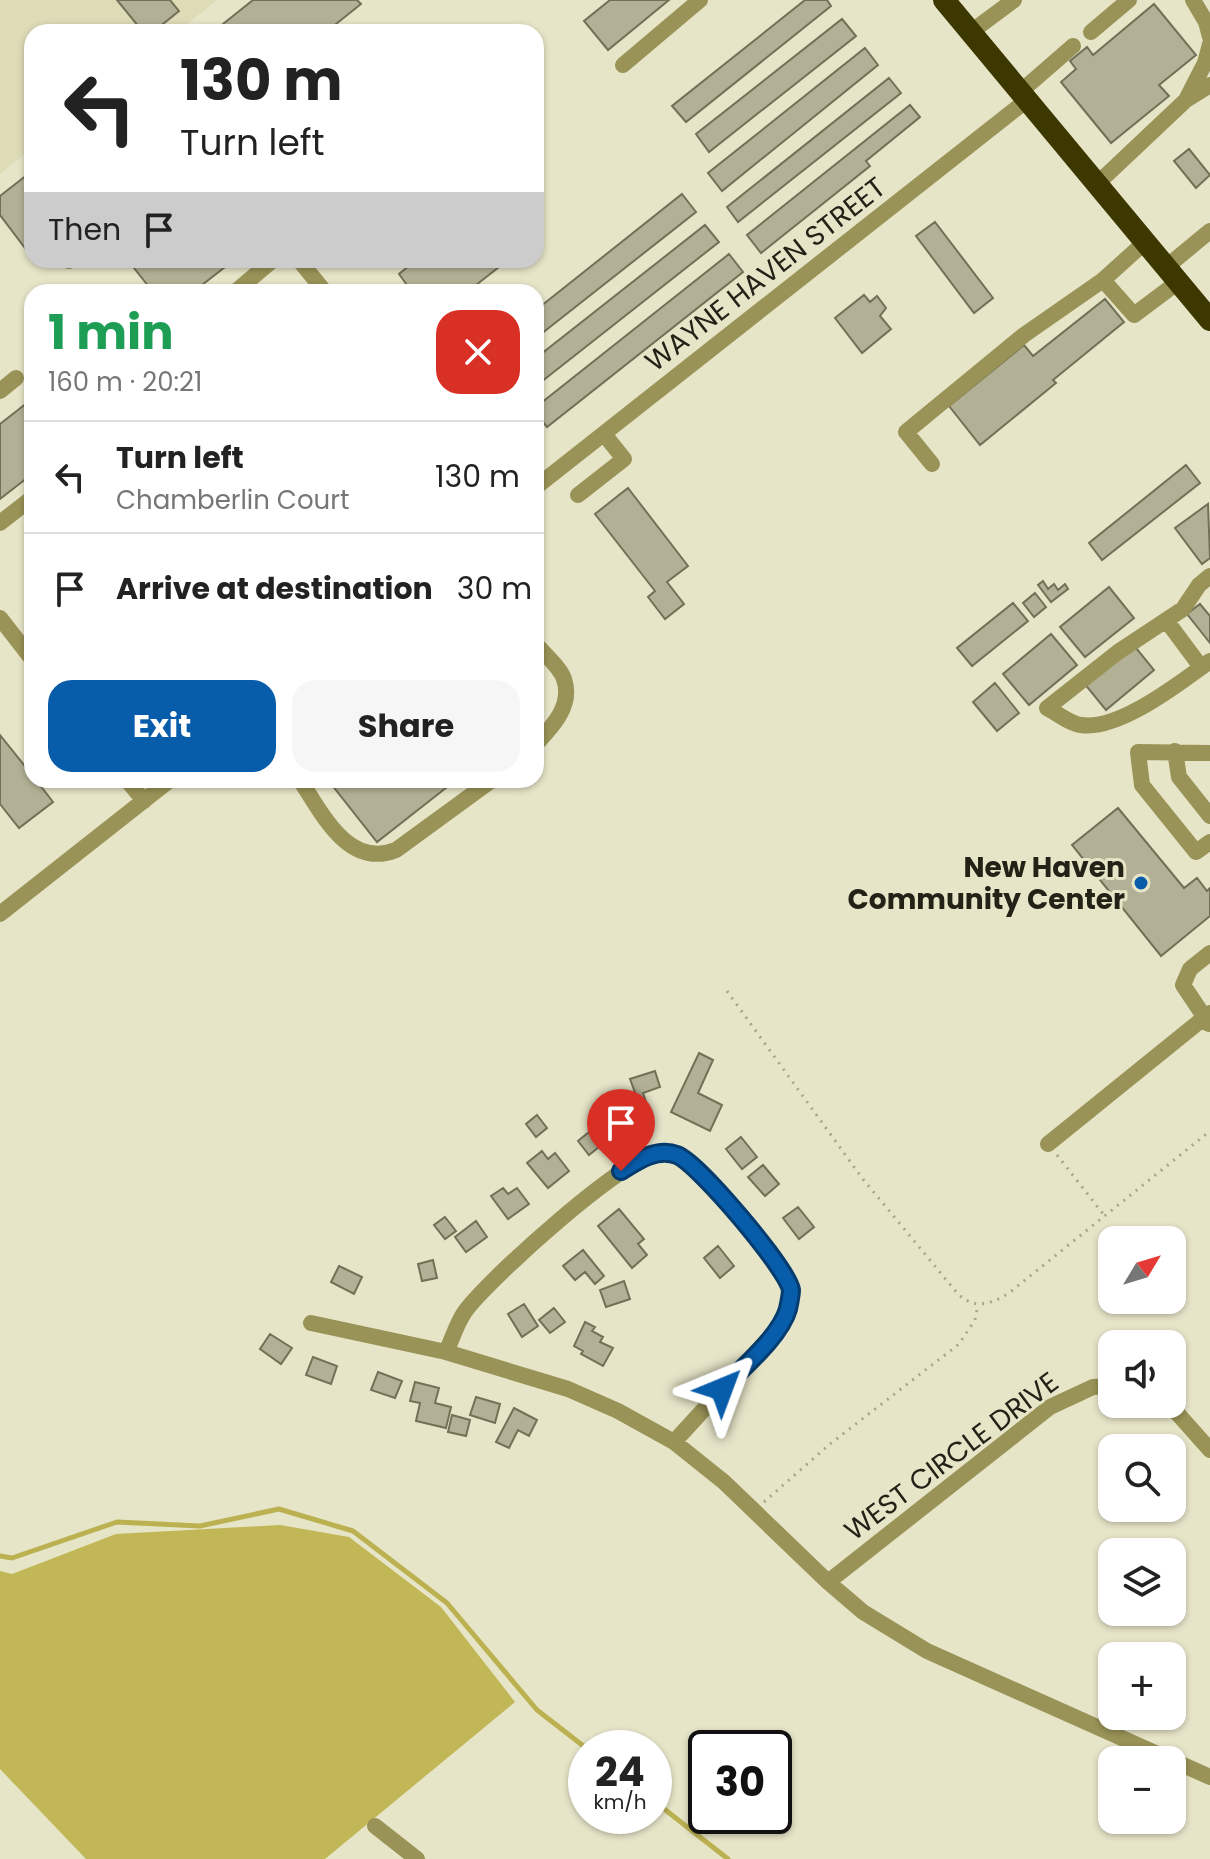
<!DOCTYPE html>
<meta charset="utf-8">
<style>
:root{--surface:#fff;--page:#f6f6f6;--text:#222;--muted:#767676;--line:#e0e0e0;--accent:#085dab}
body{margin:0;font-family:Poppins,sans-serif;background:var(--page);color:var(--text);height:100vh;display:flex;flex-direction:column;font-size:30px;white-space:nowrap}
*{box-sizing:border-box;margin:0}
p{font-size:26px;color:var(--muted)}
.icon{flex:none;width:44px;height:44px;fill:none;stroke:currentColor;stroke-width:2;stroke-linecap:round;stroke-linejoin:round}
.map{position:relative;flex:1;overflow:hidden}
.sheet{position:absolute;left:24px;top:284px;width:520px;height:504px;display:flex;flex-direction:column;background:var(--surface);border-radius:24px;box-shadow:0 2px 6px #0004}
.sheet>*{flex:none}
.hud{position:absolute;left:24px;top:24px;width:520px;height:244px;border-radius:24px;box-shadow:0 2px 6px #0004;background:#fff;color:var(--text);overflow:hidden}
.needle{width:52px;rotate:52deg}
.tools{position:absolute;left:1098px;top:1226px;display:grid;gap:16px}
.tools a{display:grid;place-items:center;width:88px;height:88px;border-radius:16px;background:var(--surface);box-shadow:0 2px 6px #0004;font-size:40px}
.speed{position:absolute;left:568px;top:1730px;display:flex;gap:16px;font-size:40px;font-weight:700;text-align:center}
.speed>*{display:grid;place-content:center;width:104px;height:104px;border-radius:50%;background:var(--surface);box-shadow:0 2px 6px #0004;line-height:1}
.speed small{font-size:20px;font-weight:400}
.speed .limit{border:4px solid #111;border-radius:12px;background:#fff;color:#111}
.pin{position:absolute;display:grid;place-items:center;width:68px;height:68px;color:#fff;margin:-82px -34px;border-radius:50% 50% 50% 0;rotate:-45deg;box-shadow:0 0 8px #0007}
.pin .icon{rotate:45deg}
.me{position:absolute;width:88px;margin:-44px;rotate:44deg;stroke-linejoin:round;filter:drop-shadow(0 0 6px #0008)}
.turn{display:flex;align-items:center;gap:28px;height:168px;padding:0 24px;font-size:36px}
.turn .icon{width:104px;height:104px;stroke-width:2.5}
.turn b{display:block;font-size:56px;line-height:68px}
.then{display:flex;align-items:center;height:76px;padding:0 24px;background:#0003;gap:16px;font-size:30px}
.round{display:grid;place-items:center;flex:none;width:84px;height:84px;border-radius:24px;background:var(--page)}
.head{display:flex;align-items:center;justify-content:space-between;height:136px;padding:0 24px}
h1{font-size:48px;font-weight:700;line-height:60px;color:#1e9e55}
.cta{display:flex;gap:16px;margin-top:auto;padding:16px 24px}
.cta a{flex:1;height:92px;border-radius:24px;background:var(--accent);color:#fff;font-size:32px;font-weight:700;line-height:92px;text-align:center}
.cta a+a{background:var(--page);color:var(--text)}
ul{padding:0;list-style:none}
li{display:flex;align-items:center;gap:24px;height:112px;padding:0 24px;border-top:2px solid var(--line)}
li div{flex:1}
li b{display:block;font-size:30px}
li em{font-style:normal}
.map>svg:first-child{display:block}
</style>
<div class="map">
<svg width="1210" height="1859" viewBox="0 0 1210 1859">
<rect width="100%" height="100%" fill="#e7e5c8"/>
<path fill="#dedbb7" d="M0,0H217L177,32H32V148L0,174Z"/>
<path fill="#c1b757" d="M280,1525L349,1537L441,1607L515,1702L325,1859H86L0,1769V1571L12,1574L116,1534Z"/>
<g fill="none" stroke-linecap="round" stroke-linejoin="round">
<path stroke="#bbb151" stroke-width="5" d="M0,1556L12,1558L117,1522L200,1526L279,1509L353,1531L447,1603L537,1710L586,1748
M654,1801L728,1859"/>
</g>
<path fill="#b3b195" stroke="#727056" stroke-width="2" d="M117,0H170L179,11L153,32H143Z
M253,0H357L361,4L326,32H213Z
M610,0H669L608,50L584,21Z
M805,0H827L831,6L686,122L672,106Z
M1154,4L1196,55L1159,85L1169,96L1111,143L1061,82L1076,69L1070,61L1087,47L1093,55Z
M842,19L856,36L709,152L696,134Z
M865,48L878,65L722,191L708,173Z
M889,78L901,93L738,222L727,207Z
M910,105L920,117L866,161L870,166L761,253L747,235Z
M1189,149L1210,175L1196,188L1174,161Z
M32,171V242L25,248L0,215V196Z
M682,194L696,212L536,338V310Z
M935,222L993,298L974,313L916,236Z
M705,225L719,242L536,386V358Z
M729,254L743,272L547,427L536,413V407Z
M144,260H234L193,292H153L134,268Z
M416,260H508L467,292H412L399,274Z
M864,295L870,302L877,296L886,308L880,316L891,329L862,353L835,318Z
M1105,299L1124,322L1053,380L1056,383L980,445L949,406L1024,345L1033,356Z
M32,399V474L0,499V424Z
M1186,465L1200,483L1102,560L1089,543Z
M628,488L688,566L667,582L684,604L665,619L648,597L655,591L595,514Z
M1208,504L1210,558L1202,564L1175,528Z
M1043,581L1048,589L1054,584L1058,590L1065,584L1068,589L1051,602L1038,585Z
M1109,587L1134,618L1085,657L1060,627Z
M1035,593L1046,607L1034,617L1023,603Z
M1013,603L1028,621L972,666L957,648Z
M1200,604L1210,616V643L1187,614Z
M1051,634L1077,665L1029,705L1003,674Z
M1132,643L1154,670L1106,710L1083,682Z
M995,683L1019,713L997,731L973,702Z
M0,735L32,775V780H36L53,802L19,828L0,804Z
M328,780H456L377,842Z
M1118,808L1184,888L1197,878L1207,891L1210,888V916L1161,956L1072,845Z
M699,1053L713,1060L698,1093L722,1105L710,1131L671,1112Z
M655,1071L660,1087L643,1093L651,1116L626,1125L620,1107L638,1101L630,1079Z
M537,1115L547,1128L536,1137L526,1124Z
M599,1124L610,1138L589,1155L578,1141Z
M741,1137L757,1157L742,1169L726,1149Z
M542,1151L548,1159L555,1153L569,1171L548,1188L527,1163Z
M763,1165L779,1184L765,1196L748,1177Z
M503,1188L508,1194L517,1188L529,1204L508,1219L491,1196Z
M798,1207L814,1227L799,1239L783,1218Z
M619,1209L644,1239L638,1244L647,1255L632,1268L598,1226Z
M445,1217L456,1231L445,1239L434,1225Z
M476,1221L487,1237L466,1252L455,1237Z
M718,1246L734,1266L720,1278L704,1258Z
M583,1250L604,1276L595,1284L585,1272L575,1280L563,1266Z
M433,1260L437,1278L422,1281L418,1264Z
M339,1266L362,1277L354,1294L331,1282Z
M624,1281L630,1299L606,1307L600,1290Z
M524,1304L538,1326L522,1337L508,1314Z
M554,1308L565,1322L550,1333L539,1320Z
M585,1322L595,1327L592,1331L603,1337L600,1342L613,1348L603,1366L581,1354L583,1351L574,1346Z
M270,1334L292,1348L281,1364L260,1349Z
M313,1357L337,1366L331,1384L306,1375Z
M378,1372L402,1381L395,1398L371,1390Z
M415,1382L439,1388L435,1403L451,1407L446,1428L416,1421L420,1403L410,1401Z
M476,1397L500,1404L495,1423L470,1415Z
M514,1408L537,1420L529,1436L518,1430L509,1448L496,1442Z
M452,1415L470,1420L466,1436L448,1432Z"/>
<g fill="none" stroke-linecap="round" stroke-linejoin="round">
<path stroke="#a7a58e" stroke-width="3" stroke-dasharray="2 6" stroke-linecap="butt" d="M727,991L862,1178L958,1294C975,1310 991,1304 1009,1293L1210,1131
M1057,1155L1104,1215
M764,1502L830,1444L959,1344L975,1320L978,1305"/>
<path stroke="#999357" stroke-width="16" d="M1193,0L1206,22L1210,37
M971,32L1014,0
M1091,32L1129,0
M623,65L700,0
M1020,92L1073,46
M1186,100L1205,63L1210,44
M1097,184L1186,100L1210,85
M1144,243L1103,280L1134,315L1178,282
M299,260L325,292
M69,261L70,260
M1165,268L1210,231
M235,292L273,260
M0,391L16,378
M932,464L906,432L1024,335L1103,280
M536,487L1027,100
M578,495L624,459L604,434
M0,523L32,498
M1210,576L1199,585L1183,609L1118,652L1047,708C1057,713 1070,724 1081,725C1119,731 1181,682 1210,661
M0,618L32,659
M1166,620L1201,667
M536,644C544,654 560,667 564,679C573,705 553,726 536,744
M1175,751L1179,777L1210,816
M1210,753L1138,752L1142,785L1196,852L1210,842
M127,780L144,801
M300,780C322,813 348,869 396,850L492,780
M0,914L170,780
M1209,1024L1183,985L1190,969L1210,953
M1048,1144L1210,1013
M311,1323L446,1352L568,1389L618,1411L674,1442L724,1482L828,1582L863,1612L927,1651L1171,1760
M446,1352C452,1340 456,1325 464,1313C484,1283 628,1153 660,1153C673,1152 683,1157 693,1165C712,1181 785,1268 790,1289C793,1301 786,1314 782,1324L674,1442
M1169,1404L1210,1450
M828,1582L1050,1407L1093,1387L1112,1386
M1172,1760L1210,1777
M375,1826L417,1859"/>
<path stroke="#3d3700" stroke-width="22" d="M944,0L1210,320"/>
</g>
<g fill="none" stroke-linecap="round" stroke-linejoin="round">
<g stroke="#053c6f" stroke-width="20">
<path id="route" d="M621,1171C637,1161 657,1147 677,1155C698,1163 787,1268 791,1290C791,1295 789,1304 788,1309C780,1337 742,1368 722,1389"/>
</g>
<use href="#route" stroke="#085dab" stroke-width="14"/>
</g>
<circle fill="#085dab" stroke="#e7e5c8" stroke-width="3" cx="1141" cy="883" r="8"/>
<g text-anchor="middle" stroke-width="6" stroke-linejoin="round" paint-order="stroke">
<g font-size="28" fill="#232217" stroke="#e7e5c8">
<text transform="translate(765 274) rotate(-38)" y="10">WAYNE HAVEN STREET</text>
<text transform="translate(951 1456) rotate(-37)" y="10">WEST CIRCLE DRIVE</text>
</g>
<g font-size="28" font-weight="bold" fill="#232217" stroke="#e7e5c8" text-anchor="end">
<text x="1125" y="877">New Haven<tspan x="1125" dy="32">Community Center</tspan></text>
</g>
</g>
</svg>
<div class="tools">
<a><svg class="needle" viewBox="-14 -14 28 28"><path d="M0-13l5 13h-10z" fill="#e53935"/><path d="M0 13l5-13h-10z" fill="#767676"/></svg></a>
<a><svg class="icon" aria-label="sound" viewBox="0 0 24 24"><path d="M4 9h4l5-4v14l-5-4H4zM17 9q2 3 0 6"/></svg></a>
<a><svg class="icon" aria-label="search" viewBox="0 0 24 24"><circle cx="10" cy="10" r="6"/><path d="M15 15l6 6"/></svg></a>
<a><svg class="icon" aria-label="layers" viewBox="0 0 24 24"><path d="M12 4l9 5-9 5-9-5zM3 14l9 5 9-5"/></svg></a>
<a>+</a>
<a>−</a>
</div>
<div class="speed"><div>24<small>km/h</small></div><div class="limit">30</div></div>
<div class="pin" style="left:621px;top:1171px;background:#d93025"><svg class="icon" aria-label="arrive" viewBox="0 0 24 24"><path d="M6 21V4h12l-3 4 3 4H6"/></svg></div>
<svg class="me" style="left:722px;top:1389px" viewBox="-20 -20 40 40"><path d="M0-17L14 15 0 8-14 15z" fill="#085dab" stroke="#fff" stroke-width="4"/></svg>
<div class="hud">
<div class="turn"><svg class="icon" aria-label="left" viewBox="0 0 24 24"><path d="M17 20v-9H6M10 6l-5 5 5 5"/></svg><div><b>130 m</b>Turn left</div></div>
<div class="then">Then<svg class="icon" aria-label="arrive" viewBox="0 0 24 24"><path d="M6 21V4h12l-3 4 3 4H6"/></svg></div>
</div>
<section class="sheet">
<div class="head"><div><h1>1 min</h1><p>160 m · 20:21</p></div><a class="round" style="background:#d93025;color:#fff"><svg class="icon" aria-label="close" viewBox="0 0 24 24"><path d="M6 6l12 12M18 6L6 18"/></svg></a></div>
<ul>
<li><svg class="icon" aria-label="left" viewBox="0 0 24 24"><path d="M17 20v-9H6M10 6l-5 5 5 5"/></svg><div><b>Turn left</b><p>Chamberlin Court</p></div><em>130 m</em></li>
<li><svg class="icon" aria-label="arrive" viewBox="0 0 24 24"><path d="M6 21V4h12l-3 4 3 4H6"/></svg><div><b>Arrive at destination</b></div><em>30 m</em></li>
</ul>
<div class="cta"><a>Exit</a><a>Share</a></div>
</section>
</div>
